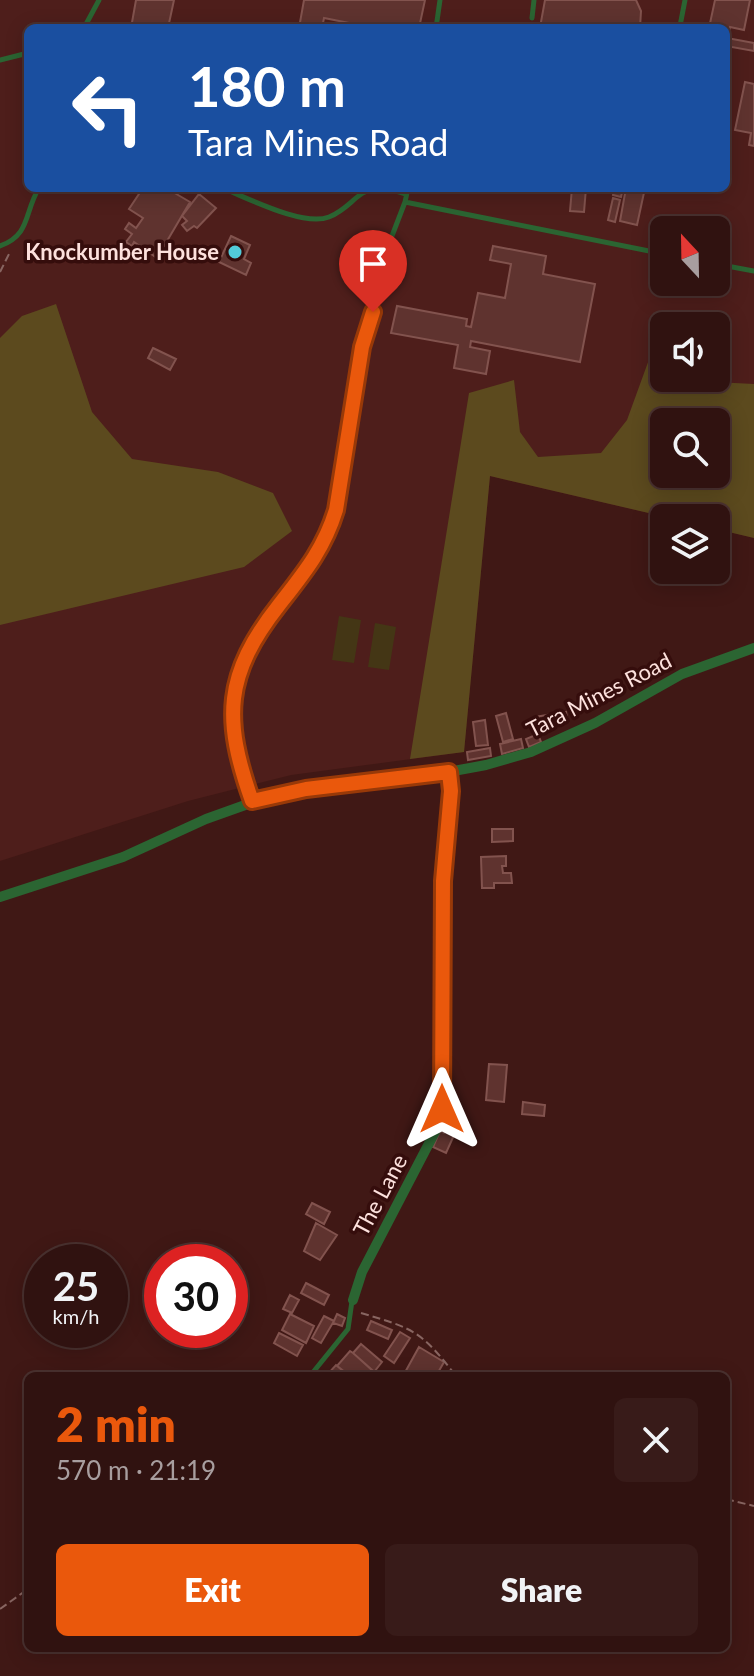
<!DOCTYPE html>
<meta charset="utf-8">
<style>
:root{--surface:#301210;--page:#381b19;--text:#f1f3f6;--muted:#a89e9f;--line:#4b3230;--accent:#ea580c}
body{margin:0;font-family:Lato,sans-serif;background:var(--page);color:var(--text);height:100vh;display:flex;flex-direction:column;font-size:30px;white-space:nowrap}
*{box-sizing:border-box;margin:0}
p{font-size:26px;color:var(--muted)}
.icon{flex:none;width:44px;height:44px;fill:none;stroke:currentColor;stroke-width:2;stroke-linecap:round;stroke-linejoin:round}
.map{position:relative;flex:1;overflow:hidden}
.side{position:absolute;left:24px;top:1372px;width:706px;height:280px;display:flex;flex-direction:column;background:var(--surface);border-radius:12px;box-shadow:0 4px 20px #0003,0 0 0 2px var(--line)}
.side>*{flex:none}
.hud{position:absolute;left:24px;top:24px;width:706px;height:168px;border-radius:12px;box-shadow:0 4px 20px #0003,0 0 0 2px var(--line);background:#1a4fa0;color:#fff;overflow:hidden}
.needle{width:52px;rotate:338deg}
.tools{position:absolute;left:650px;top:216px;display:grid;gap:16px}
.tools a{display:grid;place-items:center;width:80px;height:80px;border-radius:12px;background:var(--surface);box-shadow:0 4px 20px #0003,0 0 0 2px var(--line);font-size:40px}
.speed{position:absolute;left:24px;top:1244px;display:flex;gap:16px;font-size:40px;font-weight:700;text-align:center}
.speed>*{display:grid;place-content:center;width:104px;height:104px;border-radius:50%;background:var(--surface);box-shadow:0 4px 20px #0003,0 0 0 2px var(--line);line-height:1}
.speed small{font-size:20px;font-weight:400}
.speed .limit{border:12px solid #d22;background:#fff;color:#111}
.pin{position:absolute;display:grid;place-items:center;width:68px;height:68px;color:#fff;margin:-82px -34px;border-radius:50% 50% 50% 0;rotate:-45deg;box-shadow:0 0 8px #0007}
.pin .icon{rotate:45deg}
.me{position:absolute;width:88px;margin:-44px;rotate:0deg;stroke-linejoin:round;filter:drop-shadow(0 0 6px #0008)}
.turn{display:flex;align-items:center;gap:28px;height:168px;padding:0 32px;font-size:36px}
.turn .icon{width:104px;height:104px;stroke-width:2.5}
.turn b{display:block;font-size:56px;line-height:68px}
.round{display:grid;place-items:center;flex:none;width:84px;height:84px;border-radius:12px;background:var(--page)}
.summary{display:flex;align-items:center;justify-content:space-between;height:136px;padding:0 32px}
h1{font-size:48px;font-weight:800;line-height:60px;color:var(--accent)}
.cta{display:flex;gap:16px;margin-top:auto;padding:16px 32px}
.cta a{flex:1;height:92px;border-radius:12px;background:var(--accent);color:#fff;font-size:32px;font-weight:800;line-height:92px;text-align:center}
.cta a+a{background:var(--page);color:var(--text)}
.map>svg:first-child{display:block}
</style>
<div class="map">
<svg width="754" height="1676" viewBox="0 0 754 1676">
<rect width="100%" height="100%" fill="#401815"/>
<path fill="#4e1e1b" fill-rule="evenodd" d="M0,0H754V538L716,529V518H670L490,476L464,752L291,775L188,801L0,861ZM28,28H726V188H28ZM664,230H716V282H664ZM664,326H716V378H664ZM664,422H716V474H664Z"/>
<path fill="#443615" d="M339,616L361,620L354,663L332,660Z
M375,623L396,627L389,670L368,667Z"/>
<path fill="#5c4a1e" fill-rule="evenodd" d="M56,304L92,412L132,459L218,472L273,493L292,531L244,567L0,625V338L22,316Z
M663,321L705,324V326H664V378H714L715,382L754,384V538L716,529V518H670L490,476L464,752L410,759L469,393L514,380L520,432L538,457L601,453L627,420ZM664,422H716V474H664Z"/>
<path fill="#5f332f" stroke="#82534e" stroke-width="2" d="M136,0H174L168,28H131Z
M304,0H425L419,28H374L324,18L322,28H299Z
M545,0H636L641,11L640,28H543L541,22Z
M715,0H750L744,30L730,27L726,46V28H709Z
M727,38L754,43V51L726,46Z
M745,82L754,84V146L749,145L751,133L735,130Z
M143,188H166L190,202L157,258L134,242L132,246L126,242L132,234L125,229L129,223L136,228L143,218L129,209Z
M572,188H586L584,212L570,211Z
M614,188H623L621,197L613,195Z
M626,188H645L637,225L620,221Z
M199,194L216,208L197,228L194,226L187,231L182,225L187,221L182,216Z
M613,198L620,200L615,222L608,220Z
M231,236L250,245L244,259L251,263L246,275L219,262Z
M493,246L546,256L543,274L595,284L580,362L471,341L470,347L490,351L486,374L454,368L458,345L391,333L397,306L467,319L466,326L471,327L478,293L505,298L511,264L490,260Z
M153,348L176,359L170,370L148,358Z
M566,712L568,722L535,728L534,717Z
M506,713L513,739L503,742L496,716Z
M485,720L488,745L476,746L473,722Z
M538,734L541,742L529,747L526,739Z
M521,739L523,748L502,754L500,744Z
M490,748L491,756L468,760L467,752Z
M492,829H513V841L492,842Z
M506,856V866H502L503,873H511L512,883H494V888H482L481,857Z
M489,1064L507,1065L504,1102L486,1100Z
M523,1102L545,1105L544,1116L522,1114Z
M446,1129L455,1133L446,1153L433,1147L440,1131L444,1133Z
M312,1203L330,1212L324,1224L306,1214Z
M316,1223L337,1235L320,1260L304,1251Z
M306,1283L329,1295L324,1305L301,1293Z
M290,1295L299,1300L292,1313L283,1309Z
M290,1314L314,1326L306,1343L282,1330Z
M337,1314L345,1318L342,1326L333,1323Z
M324,1316L334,1321L321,1343L312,1338Z
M371,1321L392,1330L388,1339L367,1330Z
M400,1332L410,1338L394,1363L384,1356Z
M279,1333L303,1345L297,1356L274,1343Z
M361,1344L382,1362L374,1372L353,1353Z
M419,1347L444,1362L436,1376H403Z
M350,1351L353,1353L379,1376H349L337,1366Z
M336,1365L346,1373L344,1376H326Z"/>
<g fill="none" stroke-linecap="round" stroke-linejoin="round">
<path stroke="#886561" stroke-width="2" stroke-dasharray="8 4" stroke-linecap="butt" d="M0,272L10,252
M361,1313C415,1329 421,1331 456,1376
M726,1499L754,1506
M0,1609L28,1589"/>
<path stroke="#2b6532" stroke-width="5" d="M532,18L534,0
M680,26L685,0
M84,28L99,0
M436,28L440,0
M0,60L28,53
M222,188C248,198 303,227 329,217C351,208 355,192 376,188
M386,188L406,194
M405,202L664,254
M0,246C31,235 24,212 39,188
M716,264L754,271
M252,801C223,719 224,675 279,605C304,573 324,549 336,510L362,347L373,312L382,262L405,202L408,188
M310,1376L348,1329L352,1301"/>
<path stroke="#2b6532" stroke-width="10" d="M0,897L123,857L206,819L276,794L437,774L486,765L531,752L595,723L682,674L754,648
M353,1300L362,1272L438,1126L442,1109L443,881L450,808L449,772"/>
</g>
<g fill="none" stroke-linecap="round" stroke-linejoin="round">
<g stroke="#983908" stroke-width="20">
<path id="route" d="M373,312L362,347L336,510C324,549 304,573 279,605C224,675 223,719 252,801L306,789L449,772L451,791L443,881L442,1109"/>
</g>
<use href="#route" stroke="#ea580c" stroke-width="14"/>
</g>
<circle fill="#52cbd9" stroke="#350d0c" stroke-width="3" cx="235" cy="252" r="8"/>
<g text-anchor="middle" stroke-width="7" stroke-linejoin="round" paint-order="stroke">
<g font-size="22" font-weight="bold" fill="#fde1dd" stroke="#350d0c" text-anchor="end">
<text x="219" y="260">Knockumber House</text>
</g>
<g font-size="22" fill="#fde1dd" stroke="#350d0c">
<text transform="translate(599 695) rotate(-27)" y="8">Tara Mines Road</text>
<text transform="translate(380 1195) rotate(-62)" y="8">The Lane</text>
</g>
</g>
</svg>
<div class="tools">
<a><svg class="needle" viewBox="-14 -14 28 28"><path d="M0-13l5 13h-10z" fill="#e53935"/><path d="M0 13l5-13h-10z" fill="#a89e9f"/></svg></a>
<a><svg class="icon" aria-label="sound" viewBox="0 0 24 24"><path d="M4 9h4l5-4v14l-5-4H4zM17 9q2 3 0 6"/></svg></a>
<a><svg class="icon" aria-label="search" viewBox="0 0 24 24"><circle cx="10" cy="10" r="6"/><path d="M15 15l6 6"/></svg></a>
<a><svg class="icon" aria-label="layers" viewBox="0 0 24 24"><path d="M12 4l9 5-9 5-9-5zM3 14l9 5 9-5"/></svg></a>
</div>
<div class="speed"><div>25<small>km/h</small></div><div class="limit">30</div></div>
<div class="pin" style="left:373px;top:312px;background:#d93025"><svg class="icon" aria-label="arrive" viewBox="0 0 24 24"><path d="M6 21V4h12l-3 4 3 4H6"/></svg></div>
<svg class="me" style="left:442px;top:1109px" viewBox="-20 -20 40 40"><path d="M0-17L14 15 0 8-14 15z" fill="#ea580c" stroke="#fff" stroke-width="4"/></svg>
<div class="hud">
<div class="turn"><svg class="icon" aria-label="left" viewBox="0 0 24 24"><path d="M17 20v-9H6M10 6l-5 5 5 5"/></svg><div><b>180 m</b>Tara Mines Road</div></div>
</div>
<section class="side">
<div class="summary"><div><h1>2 min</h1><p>570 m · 21:19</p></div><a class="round"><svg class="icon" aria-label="close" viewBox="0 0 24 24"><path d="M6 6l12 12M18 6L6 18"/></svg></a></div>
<div class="cta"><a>Exit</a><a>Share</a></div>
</section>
</div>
